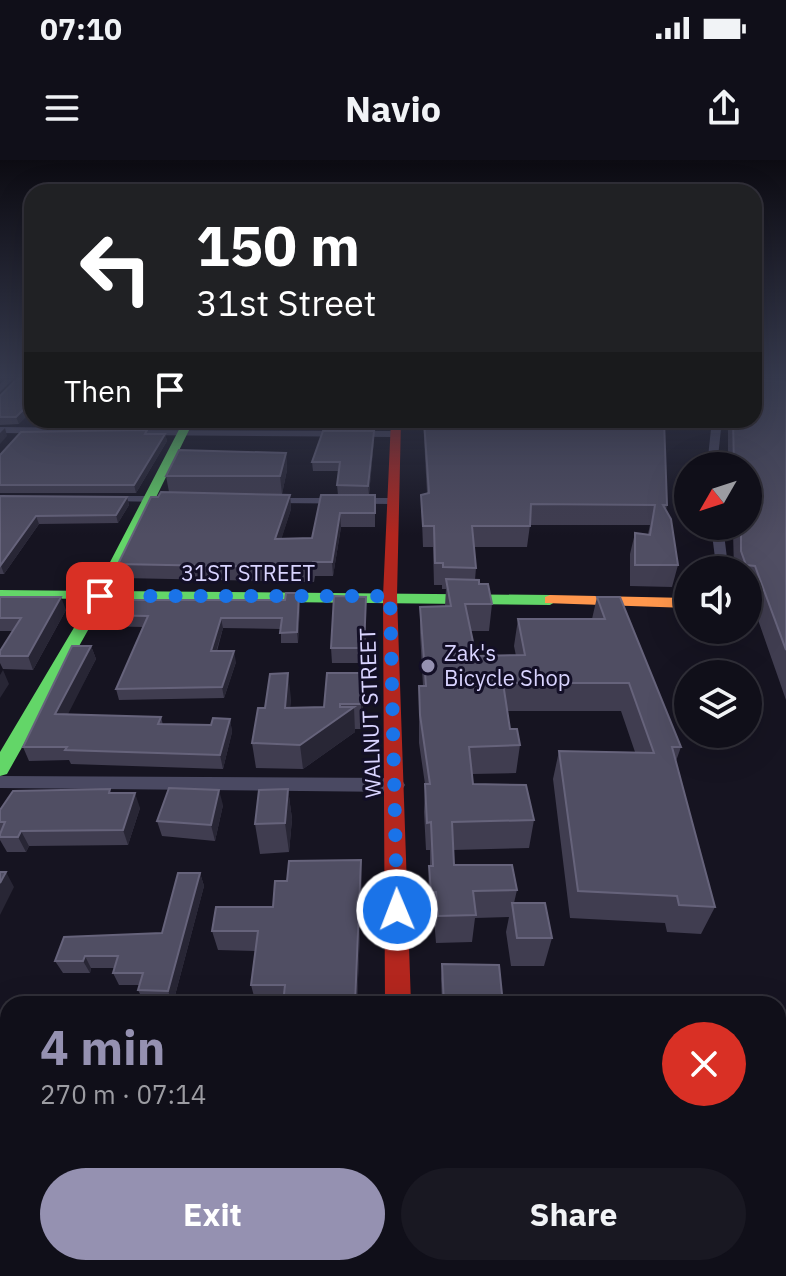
<!DOCTYPE html>
<meta charset="utf-8">
<style>
:root{--surface:#100f19;--page:#191822;--text:#f1f3f6;--muted:#9c9ca2;--line:#302f38;--accent:#9591b1}
body{margin:0;font-family:"IBM Plex Sans",sans-serif;background:var(--page);color:var(--text);height:100vh;display:flex;flex-direction:column;font-size:30px;white-space:nowrap}
*{box-sizing:border-box;margin:0}
p{font-size:26px;color:var(--muted)}
.icon{flex:none;width:44px;height:44px;fill:none;stroke:currentColor;stroke-width:2;stroke-linecap:round;stroke-linejoin:round}
.map{position:relative;flex:1;overflow:hidden}
.details{position:absolute;left:0px;top:836px;width:786px;height:280px;display:flex;flex-direction:column;background:var(--surface);border-radius:24px 24px 0 0;box-shadow:0 8px 32px #0002,0 0 0 2px var(--line)}
.details>*{flex:none}
.hud{position:absolute;left:24px;top:24px;width:738px;height:244px;border-radius:24px;box-shadow:0 8px 32px #0002,0 0 0 2px var(--line);background:#202124;color:#fff;overflow:hidden}
.needle{width:52px;rotate:231deg}
.controls{position:absolute;left:674px;top:292px;display:grid;gap:16px}
.controls a{display:grid;place-items:center;width:88px;height:88px;border-radius:50%;background:var(--surface);box-shadow:0 8px 32px #0002,0 0 0 2px var(--line);font-size:40px}
.pin{position:absolute;display:grid;place-items:center;width:68px;height:68px;color:#fff;margin:-34px;border-radius:16px;box-shadow:0 4px 12px #0006}
.me{position:absolute;width:88px;margin:-44px;rotate:359deg;stroke-linejoin:round;filter:drop-shadow(0 0 6px #0008)}
.turn{display:flex;align-items:center;gap:28px;height:168px;padding:0 40px;font-size:36px}
.turn .icon{width:104px;height:104px;stroke-width:2.5}
.turn b{display:block;font-size:56px;line-height:68px}
.then{display:flex;align-items:center;height:76px;padding:0 40px;background:#0003;gap:16px;font-size:30px}
.round{display:grid;place-items:center;flex:none;width:84px;height:84px;border-radius:42px;background:var(--page)}
.headline{display:flex;align-items:center;justify-content:space-between;height:136px;padding:0 40px}
h1{font-size:48px;font-weight:700;line-height:60px;color:var(--accent)}
.primary-button{display:flex;gap:16px;margin-top:auto;padding:16px 40px}
.primary-button a{flex:1;height:92px;border-radius:48px;background:var(--accent);color:#fff;font-size:32px;font-weight:700;line-height:92px;text-align:center}
.primary-button a+a{background:var(--page);color:var(--text)}
.status{display:flex;justify-content:space-between;align-items:center;height:56px;padding:0 40px;background:var(--surface);direction:ltr}
.status svg{height:22px;fill:currentColor}
header{display:flex;justify-content:space-between;align-items:center;height:104px;padding:0 40px;background:var(--surface);font-size:36px;font-weight:700}
.map>svg:first-child{display:block}
</style>
<div class="status"><b>07:10</b><svg viewBox="0 0 49 12"><path d="M0 12V9h3v3zM5 12V6h3v6zM10 12V3h3v9zM15 12V0h3v12zM26 1h20v11H26zM47 4h2v5h-2z"/></svg></div>
<header><svg class="icon" aria-label="menu" viewBox="0 0 24 24"><path d="M4 6h16M4 12h16M4 18h16"/></svg>Navio<svg class="icon" aria-label="share" viewBox="0 0 24 24"><path d="M12 15V3M7 8l5-5 5 5M5 13v7h14v-7"/></svg></header>
<div class="map">
<svg width="786" height="1116" viewBox="0 0 786 1116">
<rect width="100%" height="100%" fill="#161421"/>
<g fill="none" stroke-linecap="round" stroke-linejoin="round">
<path fill="#4a4962" fill-rule="evenodd" d="M5,219H13L0,232V224Z
M712,260H722L717,306H707Z
M0,267L90,268L95,271L90,274L0,273Z
M126,270L395,271L400,274L395,277L129,275L126,274Z
M103,336H163L169,339L163,342L107,341L103,340Z
M267,338H393L399,341L393,344L271,343L265,340Z
M711,366H723L727,398L725,401H717L715,398Z
M0,616L396,618L402,620L405,625L402,630L396,632L0,628Z
M0,967H8V993H0Z"/>
<path fill="#63d668" fill-rule="evenodd" d="M184,260H194L110,431L550,435L558,440L550,445L105,440L7,614L0,616V592L91,439L0,438V430L95,431Z"/>
<path fill="#ff974d" fill-rule="evenodd" d="M550,435L688,438V448L545,443V437Z
M384,1108H416V1116H384Z"/>
<path fill="#b3261e" fill-rule="evenodd" d="M391,260H401L397,436L411,844H385L383,436Z"/>
</g>
<path fill="#403d50" d="M17,219L19,264L0,265V236Z
M754,219H786V540L748,431V410H734L733,371L729,370L728,366H748V306H728V260H754Z
M58,260H160L157,266L59,265Z
M202,260H275L273,266H203Z
M325,260H374V268L325,267Z
M423,260H664L667,345L666,350L678,405L672,427L630,426V394L635,373L648,374L650,365H530L527,387H474L476,408L475,420L492,444L489,471H471L476,496H516L514,486L518,459H592L597,437L681,587L676,601L715,747L701,774L667,772L665,763L570,758L553,619L559,591L635,592L621,551H507L510,569L520,585L516,613L472,614L473,624L534,660L529,688L453,690L454,705L517,730L514,743L552,778L544,806H511L506,772L509,757L475,758L472,782L436,783L434,759H429L428,733L429,706H430V690H426L424,652L425,624L419,583V526H423L420,473V447L445,446L446,429H442V425H434L433,387H423L421,335L427,333Z
M148,274H165L167,281L136,333H0V295Z
M374,280L369,335H338L337,325L339,311H313L312,302Z
M286,293L287,310L282,334H237L290,335L291,349L281,379L312,378L321,335H375V367H341L333,416H315L314,422L122,418L118,404L158,337L169,332L166,316Z
M0,336L127,337L129,345L118,363L39,364L4,414H0Z
M0,437L66,450L33,510L3,509L0,503V491L13,471H0Z
M366,437L365,503H332L331,488Z
M300,444L298,483H281V469L223,468L217,491L236,502L224,538L119,540L116,529L143,467L96,466L92,455Z
M91,486L96,499L67,554L161,557L163,565H211L230,559L232,572L223,609L71,604L69,600L29,601L23,587Z
M362,513L363,537L362,569H355V572L303,609L256,608L252,583L265,548L291,538L290,548L324,547Z
M288,629L292,659L289,692L260,694L255,664Z
M112,633L140,648L128,685L29,686L26,692H7L0,680V650Z
M223,645L215,681L162,676L157,661Z
M200,713L204,726L173,843L144,842L138,830L139,825H119L113,813L114,808H91L90,813H63L55,801L162,773Z
M362,720L357,844H256L251,825L255,791L218,790L212,771L273,747Z
M442,804L503,844H442L441,819Z
M778,929H786V1027H778Z
M152,1108H203L202,1113H156Z
M460,1108H512L513,1116H461Z
M567,1108H608L610,1116H568Z"/>
<path fill="#282635" d="M32,241V251L19,264L16,257Z
M5,268L7,276L0,284V273Z
M374,271V280L369,335L368,326Z
M165,274L167,281L136,333L134,325Z
M286,293L287,310L282,334L280,316Z
M290,335L291,349L277,393L275,379Z
M127,337L129,345L118,363L116,355Z
M340,353L341,367L333,416L332,402Z
M36,356L39,364L4,414L1,406Z
M299,433L300,444L298,483L297,472Z
M61,437L66,450L33,510L28,496Z
M366,437V452L365,503L364,488Z
M221,458L223,468L213,502L211,491Z
M91,486L96,499L61,568L55,554Z
M234,491L236,502L224,538L222,527Z
M3,510L9,524L0,538V515Z
M288,513L291,538L288,572L285,548Z
M362,513L363,537L362,569L361,544Z
M354,547L355,572L303,609L300,585Z
M230,559L232,572L223,609L220,595Z
M288,629L292,659L289,692L285,663Z
M219,630L223,645L215,681L211,665Z
M135,633L140,648L128,685L123,670Z
M21,671L29,686L26,692L18,677Z
M361,700L362,720L357,844H355Z
M6,712L14,727L0,755V723Z
M200,713L204,726L173,843L168,831Z
M85,796L91,808L90,813L83,801Z
M0,871L6,879L0,895Z
M5,1025L8,1027V1062L0,1085V1039Z
M54,1108H68L66,1116H52Z"/>
<path fill="#504e63" stroke="#66637b" stroke-width="2" d="M17,219H32V241L16,257H0V236Z
M754,219H757V220L786,222V490L755,406L746,405L741,391V366H748V306H734L733,260H754Z
M424,260H664L667,345H663L671,359L678,405H635V373L650,375L655,345L531,344L530,366H472L476,408L443,407V403H435L434,366H423L421,335L429,333Z
M147,270L145,274H165L134,325H0V295L21,272Z
M323,271H374L368,326L337,325L340,302H312Z
M179,290L286,293L280,316H166Z
M161,332L290,335L275,379L312,378L321,335H375V353H340L332,402H313V408L118,404L151,337H158Z
M0,336L127,337L116,355L36,356L0,406Z
M446,419L479,420V424H488L492,444H465L476,496L525,495L518,459H605L597,437H620L681,587H672L715,747L679,745L677,736L578,731L559,591L654,593L629,523H503L510,569H517L520,585L469,587L473,624L526,625L534,660L452,662L454,705H512L517,730L473,731L476,755L438,756L436,732H431L429,706H433L431,662L427,663L425,624H430L420,555L419,526H426L420,447L451,446Z
M286,433H299L297,472L280,473L282,458H221L211,491H234L222,527L116,529L148,456L92,455L101,440H285Z
M334,436L366,437L364,488H331Z
M0,437H61L28,496H0V491L21,458H0Z
M72,486H91L55,554L161,557L158,564L211,565L213,558L230,559L220,595L65,590L67,587H23Z
M288,513L285,548L324,547L327,513H362L361,544H340V547H354L300,585L252,583L258,548H265L270,514Z
M169,628L219,630L211,665L157,661Z
M110,629L109,633H135L123,670L21,671L18,677H0V674L5,662H0V650L13,631Z
M288,629L285,663L255,664L259,630Z
M361,700L355,844H283L285,825H251L258,771H212L216,747H273L275,721H287L289,701Z
M0,712H6L0,723Z
M178,713H200L168,831L138,830L143,813H113L118,796H85L83,801H55L64,777L162,773Z
M512,743H545L552,778H517Z
M442,804L499,805L503,844H444Z
M778,929H786V1010H778Z
M0,1024L5,1025L0,1039Z
M20,1108H54L52,1116H18Z
M464,1108H512L513,1116H464Z
M574,1108H608L610,1116H575Z"/>
<linearGradient id="sky" x2="0" y2="1"><stop stop-color="#0c0b12"/><stop offset="0.58" stop-color="#363a4e"/><stop offset="1" stop-color="#363a4e" stop-opacity="0"/></linearGradient>
<rect width="786" height="375" fill="url(#sky)"/>
<g fill="none" stroke-linecap="round" stroke-linejoin="round">
<path stroke="#1a73e8" stroke-width="14" stroke-dasharray="0 25.2" d="M100,436H390L397,750"/>
</g>
<circle fill="#9591b1" stroke="#130f26" stroke-width="3" cx="428" cy="506" r="8"/>
<g text-anchor="middle" stroke-width="6" stroke-linejoin="round" paint-order="stroke">
<g font-size="22" fill="#d9d4ff" stroke="#130f26">
<text x="248" y="421">31ST STREET</text>
<text transform="translate(370 553) rotate(-92)" y="8">WALNUT STREET</text>
</g>
<g font-size="22" fill="#d9d4ff" stroke="#130f26" text-anchor="start">
<text x="444" y="501">Zak's<tspan x="444" dy="25">Bicycle Shop</tspan></text>
</g>
</g>
</svg>
<div class="controls">
<a><svg class="needle" viewBox="-14 -14 28 28"><path d="M0-13l5 13h-10z" fill="#e53935"/><path d="M0 13l5-13h-10z" fill="#9c9ca2"/></svg></a>
<a><svg class="icon" aria-label="sound" viewBox="0 0 24 24"><path d="M4 9h4l5-4v14l-5-4H4zM17 9q2 3 0 6"/></svg></a>
<a><svg class="icon" aria-label="layers" viewBox="0 0 24 24"><path d="M12 4l9 5-9 5-9-5zM3 14l9 5 9-5"/></svg></a>
</div>
<div class="pin" style="left:100px;top:436px;background:#d93025"><svg class="icon" aria-label="arrive" viewBox="0 0 24 24"><path d="M6 21V4h12l-3 4 3 4H6"/></svg></div>
<svg class="me" style="left:397px;top:750px" viewBox="-20 -20 40 40"><circle r="17" fill="#1a73e8" stroke="#fff" stroke-width="3"/><path d="M0-11L8 9 0 5-8 9z" fill="#fff"/></svg>
<div class="hud">
<div class="turn"><svg class="icon" aria-label="left" viewBox="0 0 24 24"><path d="M17 20v-9H6M10 6l-5 5 5 5"/></svg><div><b>150 m</b>31st Street</div></div>
<div class="then">Then<svg class="icon" aria-label="arrive" viewBox="0 0 24 24"><path d="M6 21V4h12l-3 4 3 4H6"/></svg></div>
</div>
<section class="details">
<div class="headline"><div><h1>4 min</h1><p>270 m · 07:14</p></div><a class="round" style="background:#d93025;color:#fff"><svg class="icon" aria-label="close" viewBox="0 0 24 24"><path d="M6 6l12 12M18 6L6 18"/></svg></a></div>
<div class="primary-button"><a>Exit</a><a>Share</a></div>
</section>
</div>
